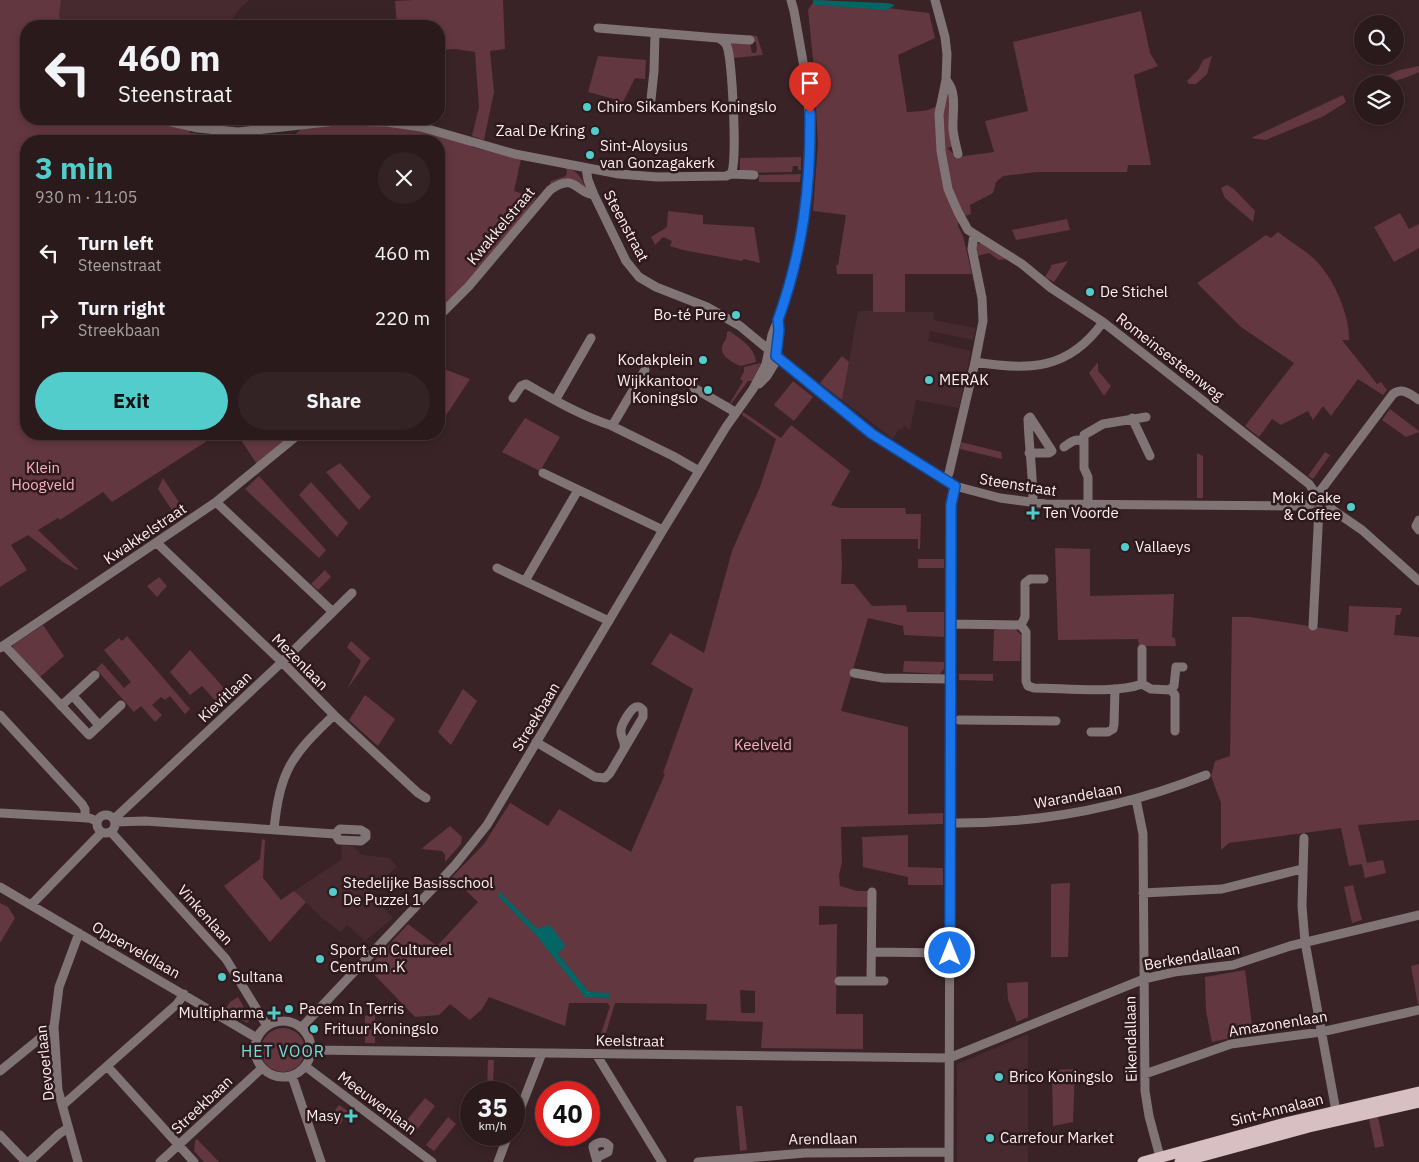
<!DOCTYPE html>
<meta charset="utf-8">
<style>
:root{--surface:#2b1a1c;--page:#332325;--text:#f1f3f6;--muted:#a6a1a3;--line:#47383b;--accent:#53cdcb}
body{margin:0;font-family:"IBM Plex Sans",sans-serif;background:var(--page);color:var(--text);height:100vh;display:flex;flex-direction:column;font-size:19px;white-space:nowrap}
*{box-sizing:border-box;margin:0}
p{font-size:16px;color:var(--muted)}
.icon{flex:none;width:28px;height:28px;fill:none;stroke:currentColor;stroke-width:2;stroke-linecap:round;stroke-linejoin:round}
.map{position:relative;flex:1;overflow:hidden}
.panel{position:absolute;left:20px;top:135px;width:425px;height:305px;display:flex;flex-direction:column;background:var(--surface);border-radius:20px;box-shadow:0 2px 8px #0003,0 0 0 1px var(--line)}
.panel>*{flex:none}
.guide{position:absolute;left:20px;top:20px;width:425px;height:105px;border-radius:20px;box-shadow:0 2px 8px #0003,0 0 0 1px var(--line);background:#2b1a1c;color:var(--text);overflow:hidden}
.buttons{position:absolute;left:1354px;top:15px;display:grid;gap:10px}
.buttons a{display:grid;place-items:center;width:50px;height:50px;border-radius:50%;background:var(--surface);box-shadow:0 2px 8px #0003,0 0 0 1px var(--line);font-size:25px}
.speed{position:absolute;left:460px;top:1081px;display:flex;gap:10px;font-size:25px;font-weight:700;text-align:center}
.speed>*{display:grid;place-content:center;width:65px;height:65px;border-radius:50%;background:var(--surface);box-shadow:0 2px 8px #0003,0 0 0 1px var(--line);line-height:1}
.speed small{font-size:12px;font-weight:400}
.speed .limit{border:8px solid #d22;background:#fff;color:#111}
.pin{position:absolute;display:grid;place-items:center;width:42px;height:42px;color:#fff;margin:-51px -21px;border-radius:50% 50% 50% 0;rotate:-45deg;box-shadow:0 0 5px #0007}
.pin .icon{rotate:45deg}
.me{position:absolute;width:55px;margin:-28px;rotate:0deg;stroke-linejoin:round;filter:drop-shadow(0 0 4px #0008)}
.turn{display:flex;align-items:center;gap:18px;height:105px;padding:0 15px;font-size:22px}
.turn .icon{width:65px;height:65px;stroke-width:2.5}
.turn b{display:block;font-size:35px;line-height:42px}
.round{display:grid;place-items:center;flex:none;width:52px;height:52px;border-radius:26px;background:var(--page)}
.overview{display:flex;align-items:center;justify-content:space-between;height:85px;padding:0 15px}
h1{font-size:30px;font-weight:700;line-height:38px;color:var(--accent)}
.button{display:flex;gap:10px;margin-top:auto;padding:10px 15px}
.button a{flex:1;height:58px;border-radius:30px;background:var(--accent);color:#111;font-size:20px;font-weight:700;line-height:58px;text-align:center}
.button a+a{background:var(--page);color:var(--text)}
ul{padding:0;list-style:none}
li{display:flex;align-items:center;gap:15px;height:65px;padding:0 15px}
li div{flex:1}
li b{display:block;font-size:19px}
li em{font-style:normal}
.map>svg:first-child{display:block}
</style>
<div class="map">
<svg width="1419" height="1162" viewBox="0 0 1419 1162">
<rect width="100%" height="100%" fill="#392326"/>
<path fill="#472a2f" d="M61,0H250L240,8L229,24L198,26L160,24V26H62L59,15Z
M858,311L934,312L933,320L976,328L973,340L930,331L928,341L971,351L959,408L916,400L910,430L904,426L902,430L899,429L893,439L842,400Z
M342,845L353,846L362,855L389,858L397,866L371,893L393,918L365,941L347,925L341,932L323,919L294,891L341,860Z
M1028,1034V1162H957V1065L960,1063Z"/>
<path fill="#63373f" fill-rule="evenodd" d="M0,0H61L59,15L62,26H26V119H175L187,121L190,133H196V137H204L208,141H26V434H218L112,502L103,492L60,520L58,518L38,530L78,569L77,570L63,562L28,535L11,545L27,570L0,587Z
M414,0H503L505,49L490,51L494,92L484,140L472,136L479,107L475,52L455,49L439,50L441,79H439V26H397L395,1Z
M821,0L929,13L935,38L898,55L907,112C933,111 939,110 948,85L954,146L947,148L957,157L994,152L985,121L1028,111L1013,42L1141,11L1150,53L1158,66L1134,75L1151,165H1128L1127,172H1037L1003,176L996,182L993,193L970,205L971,214L958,218V226L963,236L972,274H905V312H873V274H837L836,265H838L846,215L813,211L818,144L813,59L808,10L814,1Z
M748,35L757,36L763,55L733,58L731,41L750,43L752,53H755L757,50L756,42L750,41Z
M598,56L646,60L645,79L635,78L620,108L615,102L614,99L588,92Z
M1212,56L1207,74L1196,84H1189L1187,81L1198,70L1203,60Z
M1419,66V72C1402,80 1387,84 1368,84L1400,70Z
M1343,95L1346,102L1324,116L1266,140L1251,138Z
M360,123L412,128L471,145L472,147L521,159L514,191L536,198L516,226L439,314V141H288L301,129L336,124Z
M801,157V170H798V166H793L792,172L740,173V158Z
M565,167C577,170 581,177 586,188C572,176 565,175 549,186L551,181L566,176L567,171Z
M801,174L800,182H759V175Z
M1227,185L1234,189L1255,211L1253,222L1225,198L1221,188Z
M668,211L703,215V224L754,227L760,263L744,259L742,261L683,250L670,246L672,241L663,237L655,245L651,237L667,227Z
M1400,213L1409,229L1419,224V248L1394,262L1374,227Z
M1067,219L1070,230L1016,240L1012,230Z
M1278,232C1289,241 1302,248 1312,257C1332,274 1350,314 1349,340H1342L1377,384L1381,382L1387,390L1383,395L1358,379L1331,416L1323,406L1313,420L1308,411L1281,425L1272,419L1259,437L1245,426L1294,363L1241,327L1197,283L1266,235L1271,238Z
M979,243L983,244L1007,259L999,260L989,253L977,256L976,244Z
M1068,261L1054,282L1045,277L1051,267V265Z
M729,331C741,339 755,348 756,362L740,366C732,362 718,356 723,344C726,339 727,338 727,332Z
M842,356L849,362L842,400L820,383Z
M1098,362V371L1111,386L1104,396L1089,373Z
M761,363L752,381H748L731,404L730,405L725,402V401L730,403L743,381L740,379L744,372V367Z
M439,367L470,379L439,426Z
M793,381L813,397L794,421L774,405Z
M1390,409L1419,431V432L1406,437L1382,420Z
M743,412L781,438L791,425L850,471L831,505L840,508H905L906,514H921L920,549H944H918V539H841L842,568L841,584H854L872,606L906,605L907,612H944V637L904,635L903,626L868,618L841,711L908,727V814L943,813V824L841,827L842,862L839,875L840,886L857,891H869L868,907L819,906V925L837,924L836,1014H863V1049L761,1048L763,1022L706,1020L707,1004L615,1003L602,1046H597L610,1006L607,1003H569L565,1026L489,997L482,1009L470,1020L450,1004L439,1015L415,1017L368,968L408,924L437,946L478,902L452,877L484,844L510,803L548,826L559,809L631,852L665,774L663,773L693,689L651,664L670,633L704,653L732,551L760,487L776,439L742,415ZM740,990L755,991V1013H741Z
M525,418L560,437L540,471L502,452Z
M237,434H293L257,464Z
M961,442L1001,452L1002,459L960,449Z
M1325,452L1330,455L1313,479L1308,476Z
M1197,453L1203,456V498H1197Z
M340,463L371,497L359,510L326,472Z
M259,476L326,550L319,558L245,489Z
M163,478L186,513L177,518L158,489Z
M311,482L348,523L337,537L299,495Z
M1055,548L1090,549V596L1174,594L1172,637L1175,638L1176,646H1139L1138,639L1058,640Z
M918,559H944V568H918Z
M325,570L331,577L318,590L311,584Z
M159,577L167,586L157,597L147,586Z
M1349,606L1402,608L1400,615H1396L1394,635L1419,637V820L1358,825L1367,863L1383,860L1386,873L1365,878L1362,864L1349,866L1341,828L1229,843L1221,850V803L1211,776L1215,761L1230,756L1232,617H1250L1348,632Z
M43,625L64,656L40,677L13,649V645Z
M999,629H1015L1021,635L1020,661H993L994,630Z
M127,636L190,709L185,714L170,696L165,700L161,697L152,705L162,715L155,722L141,706L134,712L96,669L102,663L124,688L131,682L104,650L119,638L122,641Z
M351,641L370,658L347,689L361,661L347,647Z
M190,650L233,698L222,708L202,686L190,695L170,672Z
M904,661L944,662V669L940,674L903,672Z
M959,674H993V681L959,680Z
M463,689L477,701L451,745L438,732Z
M365,695L395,719L378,746L349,720Z
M450,826L462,837L461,844L445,862V855L442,851L421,849Z
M908,835V867L943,868V885H908V877L863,867L862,837Z
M262,839L265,840L263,878L281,900L294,891L306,902L270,942L224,886L260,859Z
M1070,883L1068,957H1051V884Z
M1353,885L1362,920L1352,923L1344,887Z
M0,903L8,907L15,918L0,943Z
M1419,964V1004H1418L1411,966Z
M1245,970L1253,1033L1212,1042L1206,1011L1205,977Z
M1028,982V1017L1017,1022L1008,1000L1007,983Z
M238,997L251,1019L247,1023L225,1010L230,1002Z
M375,1013V1043H365V1016Z
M261 1050a22 22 0 1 1 44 0a22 22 0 1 1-44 0Z
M488,1060H494L493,1086L487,1090Z
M1075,1069L1073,1122L1053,1126L1052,1070Z
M425,1098L435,1106L413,1135L402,1126Z
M339,1105L349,1112L338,1127L330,1116Z
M736,1106H742L747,1150L740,1151Z
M448,1117L456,1124L434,1151L426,1145Z
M1378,1117L1384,1146L1375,1148L1369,1119Z
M197,1139L219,1162H204L194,1151L195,1141Z"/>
<path fill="#036564" d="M813,0L885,3L893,4L894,6L887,10L817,5L813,4Z
M500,892L537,929L550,925L564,944L565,946L558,954L589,992L609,993V998L585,997L536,935L498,896Z"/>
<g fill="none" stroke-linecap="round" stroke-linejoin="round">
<path stroke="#807476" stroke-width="9" d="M935,0L945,37L947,54L946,80L939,114L941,151L948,189L958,212L968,230L1022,264L1051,288L1103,322L1309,484L1316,494L1321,495L1330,503V508L1362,530L1419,581
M598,28L718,38C722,40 725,42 727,46C732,61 738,164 731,174
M719,38L750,40
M946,80C958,92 952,114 953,130C954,138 956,146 958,154
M650,109L654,71L655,33
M167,121L198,128L238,132L336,121L387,122L421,127L515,154L619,174L657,177L726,176L731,174L754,175
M586,168L588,180L594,195L626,261L639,277L656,287L707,307L740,326L862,427L955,486L1000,498L1046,504L1298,506L1311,504
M439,316L469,286L550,190C576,172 575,193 594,195
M975,362C1029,371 1069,370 1103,322
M759,384L767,376L775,363L778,323
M694,388L735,412
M513,398L521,386L526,384C553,399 581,416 610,425L673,456L699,471
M556,399L591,338
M1132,418L1150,456
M612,426L645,370
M1064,447C1070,443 1076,437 1083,442
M1029,453H1049L1052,451L1030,417L1028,419C1029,447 1033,475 1033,503
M543,473L663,530
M946,479L949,473L975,362L983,321L982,298L972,249L974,234
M1318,494L1393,394C1403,387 1410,394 1419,400
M216,502L333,612
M1088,505V477L1084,468V435L1103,424L1146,417
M1419,520L1416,526L1419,530
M157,543L282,662L334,715L418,793L426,798
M497,568L609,621
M1044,579H1030L1025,583V617L1021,625L1026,632V681L1028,686L1034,688C1064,688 1115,694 1142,684L1151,689L1171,690L1175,695V731
M525,581L578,490
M951,624L1021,625
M1313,626L1319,509
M4,645L89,735L121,705
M0,648L216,502L299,434
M854,673L883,678L951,679
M1142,684V649
M1169,690L1174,686L1176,667H1183
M73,696L99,725
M61,706L95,675
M0,715L82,804L85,809V818
M959,720L1056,721
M1091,732H1108L1113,729L1114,724L1115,689
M536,742L595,777L605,778L610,773L643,717V710C641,708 640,706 636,707C631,708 621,725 621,730C620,738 626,741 624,749
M1136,799L1143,834L1145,1091L1149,1116L1160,1157
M0,813L89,818L97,821
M97 824a9 9 0 1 1 18 0a9 9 0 1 1-18 0Z
M114,819L282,662L352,593
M115,822L145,821L335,834L339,840L361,841L366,837V833L361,830L340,829L335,834
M951,823C1038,824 1125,807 1206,775
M274,830C279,771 292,755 334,715
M111,832L226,959L267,1026
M1304,838L1302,906L1305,942L1336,1111
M0,887L257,1038
M1143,893L1222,889L1302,869
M31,905L102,832
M873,952L949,953
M839,981H871L872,892
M871,981H884
M255 1049a28 28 0 1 1 56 0a28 28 0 1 1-56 0Z
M301,1028L455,865L487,825L663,530L726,427L753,389L766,364L772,335L781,312L797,259L807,198L810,151L809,113L807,84L794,11L791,0
M311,1050L949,1058L1144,979L1174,972L1233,965L1290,946L1419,915
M596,1054L662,1162
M107,1066L194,1162
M305,1066L432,1162
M0,1071L54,1027
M1145,1074L1231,1044L1321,1032L1419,1010
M292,1076L321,1162
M63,1105L177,1004L184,994
M514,1125L542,1053
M0,1135L26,1162
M597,1159L598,1157L608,1152L609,1146C604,1140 598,1142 593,1146V1147L597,1162
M29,1162L59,1134L68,1128
M78,1162L58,1090L54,1027L59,987L79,933
M160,1162L262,1068
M498,1162L508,1135
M698,1162L805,1153L949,1152
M949,1162L951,505L955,486"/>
<path stroke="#d8bfc2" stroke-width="11" d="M1143,1162L1289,1122L1419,1092
M1180,1162L1309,1127L1419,1102"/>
</g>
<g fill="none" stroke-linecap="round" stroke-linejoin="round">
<g stroke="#114b97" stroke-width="12">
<path id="route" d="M810,113C811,187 803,250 778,320L779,330L776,356L872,434L955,486L951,505L950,953"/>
</g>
<use href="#route" stroke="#1a73e8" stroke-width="9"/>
</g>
<g fill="#53cdcb" stroke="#2e191d" stroke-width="2">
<circle cx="587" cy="107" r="5"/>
<circle cx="595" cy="131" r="5"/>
<circle cx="590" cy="155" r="5"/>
<circle cx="1090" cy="292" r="5"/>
<circle cx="736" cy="315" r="5"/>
<circle cx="703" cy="360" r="5"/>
<circle cx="929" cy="380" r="5"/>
<circle cx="708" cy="390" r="5"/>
<circle cx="1351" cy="507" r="5"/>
<path d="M1030.5 505.5h5v5h5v5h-5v5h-5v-5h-5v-5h5z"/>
<circle cx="1125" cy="547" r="5"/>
<circle cx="333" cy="892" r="5"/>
<circle cx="320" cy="959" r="5"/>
<circle cx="222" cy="977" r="5"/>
<circle cx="289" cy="1009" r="5"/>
<path d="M271.5 1005.5h5v5h5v5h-5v5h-5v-5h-5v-5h5z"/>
<circle cx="314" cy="1029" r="5"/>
<circle cx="999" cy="1077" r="5"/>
<path d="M348.5 1108.5h5v5h5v5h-5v5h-5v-5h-5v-5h5z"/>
<circle cx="990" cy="1138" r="5"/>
</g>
<g text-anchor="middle" stroke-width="5" stroke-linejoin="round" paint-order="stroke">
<g font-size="15" fill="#fdeef0" stroke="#2e191d" text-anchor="start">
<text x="597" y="112">Chiro Sikambers Koningslo</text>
<text x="585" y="136" text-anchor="end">Zaal De Kring</text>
<text x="600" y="151">Sint-Aloysius<tspan x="600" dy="17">van Gonzagakerk</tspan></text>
<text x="1100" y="297">De Stichel</text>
<text x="726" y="320" text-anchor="end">Bo-té Pure</text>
<text x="693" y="365" text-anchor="end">Kodakplein</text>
<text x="939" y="385">MERAK</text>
<text x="698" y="386" text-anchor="end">Wijkkantoor<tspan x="698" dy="17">Koningslo</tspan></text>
<text x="1341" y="503" text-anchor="end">Moki Cake<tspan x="1341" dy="17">&amp; Coffee</tspan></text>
<text x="1043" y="518">Ten Voorde</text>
<text x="1135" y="552">Vallaeys</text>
<text x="343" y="888">Stedelijke Basisschool<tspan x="343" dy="17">De Puzzel 1</tspan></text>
<text x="330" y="955">Sport en Cultureel<tspan x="330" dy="17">Centrum .K</tspan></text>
<text x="232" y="982">Sultana</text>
<text x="299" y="1014">Pacem In Terris</text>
<text x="264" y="1018" text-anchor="end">Multipharma</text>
<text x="324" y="1034">Frituur Koningslo</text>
<text x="1009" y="1082">Brico Koningslo</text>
<text x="341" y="1121" text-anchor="end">Masy</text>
<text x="1000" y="1143">Carrefour Market</text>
</g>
<g font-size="15" fill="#fdeef0" stroke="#2e191d">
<text transform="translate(501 226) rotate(-50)" y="5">Kwakkelstraat</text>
<text transform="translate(626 226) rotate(62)" y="5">Steenstraat</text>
<text transform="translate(1170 357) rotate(38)" y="5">Romeinsesteenweg</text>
<text transform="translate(1018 485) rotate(9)" y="5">Steenstraat</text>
<text transform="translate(145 534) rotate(-34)" y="5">Kwakkelstraat</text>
<text transform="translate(300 662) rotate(45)" y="5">Mezenlaan</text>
<text transform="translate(225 697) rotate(-43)" y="5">Kievitlaan</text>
<text transform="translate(536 717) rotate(-59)" y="5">Streekbaan</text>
<text transform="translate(1078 796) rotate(-10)" y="5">Warandelaan</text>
<text transform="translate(205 915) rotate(48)" y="5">Vinkenlaan</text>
<text transform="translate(136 950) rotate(30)" y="5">Opperveldlaan</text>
<text transform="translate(1192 957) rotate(-10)" y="5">Berkendallaan</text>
<text transform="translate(1278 1024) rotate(-9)" y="5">Amazonenlaan</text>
<text transform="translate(1131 1039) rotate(-91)" y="5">Eikendallaan</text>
<text transform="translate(630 1041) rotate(1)" y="5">Keelstraat</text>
<text transform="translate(45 1063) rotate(-96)" y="5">Devoerlaan</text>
<text transform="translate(377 1103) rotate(37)" y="5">Meeuwenlaan</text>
<text transform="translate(202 1105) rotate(-43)" y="5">Streekbaan</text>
<text transform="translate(1277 1110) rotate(-14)" y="5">Sint-Annalaan</text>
<text transform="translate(823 1139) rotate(-1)" y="5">Arendlaan</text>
</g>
<g font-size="15" fill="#fcb3be" stroke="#2e191d">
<text x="43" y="473">Klein<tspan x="43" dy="17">Hoogveld</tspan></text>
<text x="763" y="750">Keelveld</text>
</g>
<g font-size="16" letter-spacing="1" fill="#72dedb" stroke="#2e191d">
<text x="283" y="1057">HET VOOR</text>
</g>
</g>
</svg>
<div class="buttons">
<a><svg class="icon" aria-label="search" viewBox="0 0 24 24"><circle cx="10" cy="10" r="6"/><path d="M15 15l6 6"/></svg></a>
<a><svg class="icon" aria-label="layers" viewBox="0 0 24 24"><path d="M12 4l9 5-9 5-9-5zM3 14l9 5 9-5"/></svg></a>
</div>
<div class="speed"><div>35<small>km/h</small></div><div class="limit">40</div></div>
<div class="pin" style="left:810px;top:113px;background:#d93025"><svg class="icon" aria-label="arrive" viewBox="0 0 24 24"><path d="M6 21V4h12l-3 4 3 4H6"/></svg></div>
<svg class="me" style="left:950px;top:953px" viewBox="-20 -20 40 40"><circle r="17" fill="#1a73e8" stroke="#fff" stroke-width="3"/><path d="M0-11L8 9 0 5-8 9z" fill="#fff"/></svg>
<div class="guide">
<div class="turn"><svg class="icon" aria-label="left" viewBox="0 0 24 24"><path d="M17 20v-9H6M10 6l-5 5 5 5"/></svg><div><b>460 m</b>Steenstraat</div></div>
</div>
<section class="panel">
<div class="overview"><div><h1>3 min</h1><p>930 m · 11:05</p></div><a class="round"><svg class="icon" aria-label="close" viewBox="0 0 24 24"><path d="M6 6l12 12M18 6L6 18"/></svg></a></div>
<ul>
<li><svg class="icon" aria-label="left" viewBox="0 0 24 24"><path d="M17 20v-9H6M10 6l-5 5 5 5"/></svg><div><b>Turn left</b><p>Steenstraat</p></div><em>460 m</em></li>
<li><svg class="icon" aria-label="right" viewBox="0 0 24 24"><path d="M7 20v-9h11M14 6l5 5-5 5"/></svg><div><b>Turn right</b><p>Streekbaan</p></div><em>220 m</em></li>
</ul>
<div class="button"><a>Exit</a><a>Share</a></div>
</section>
</div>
